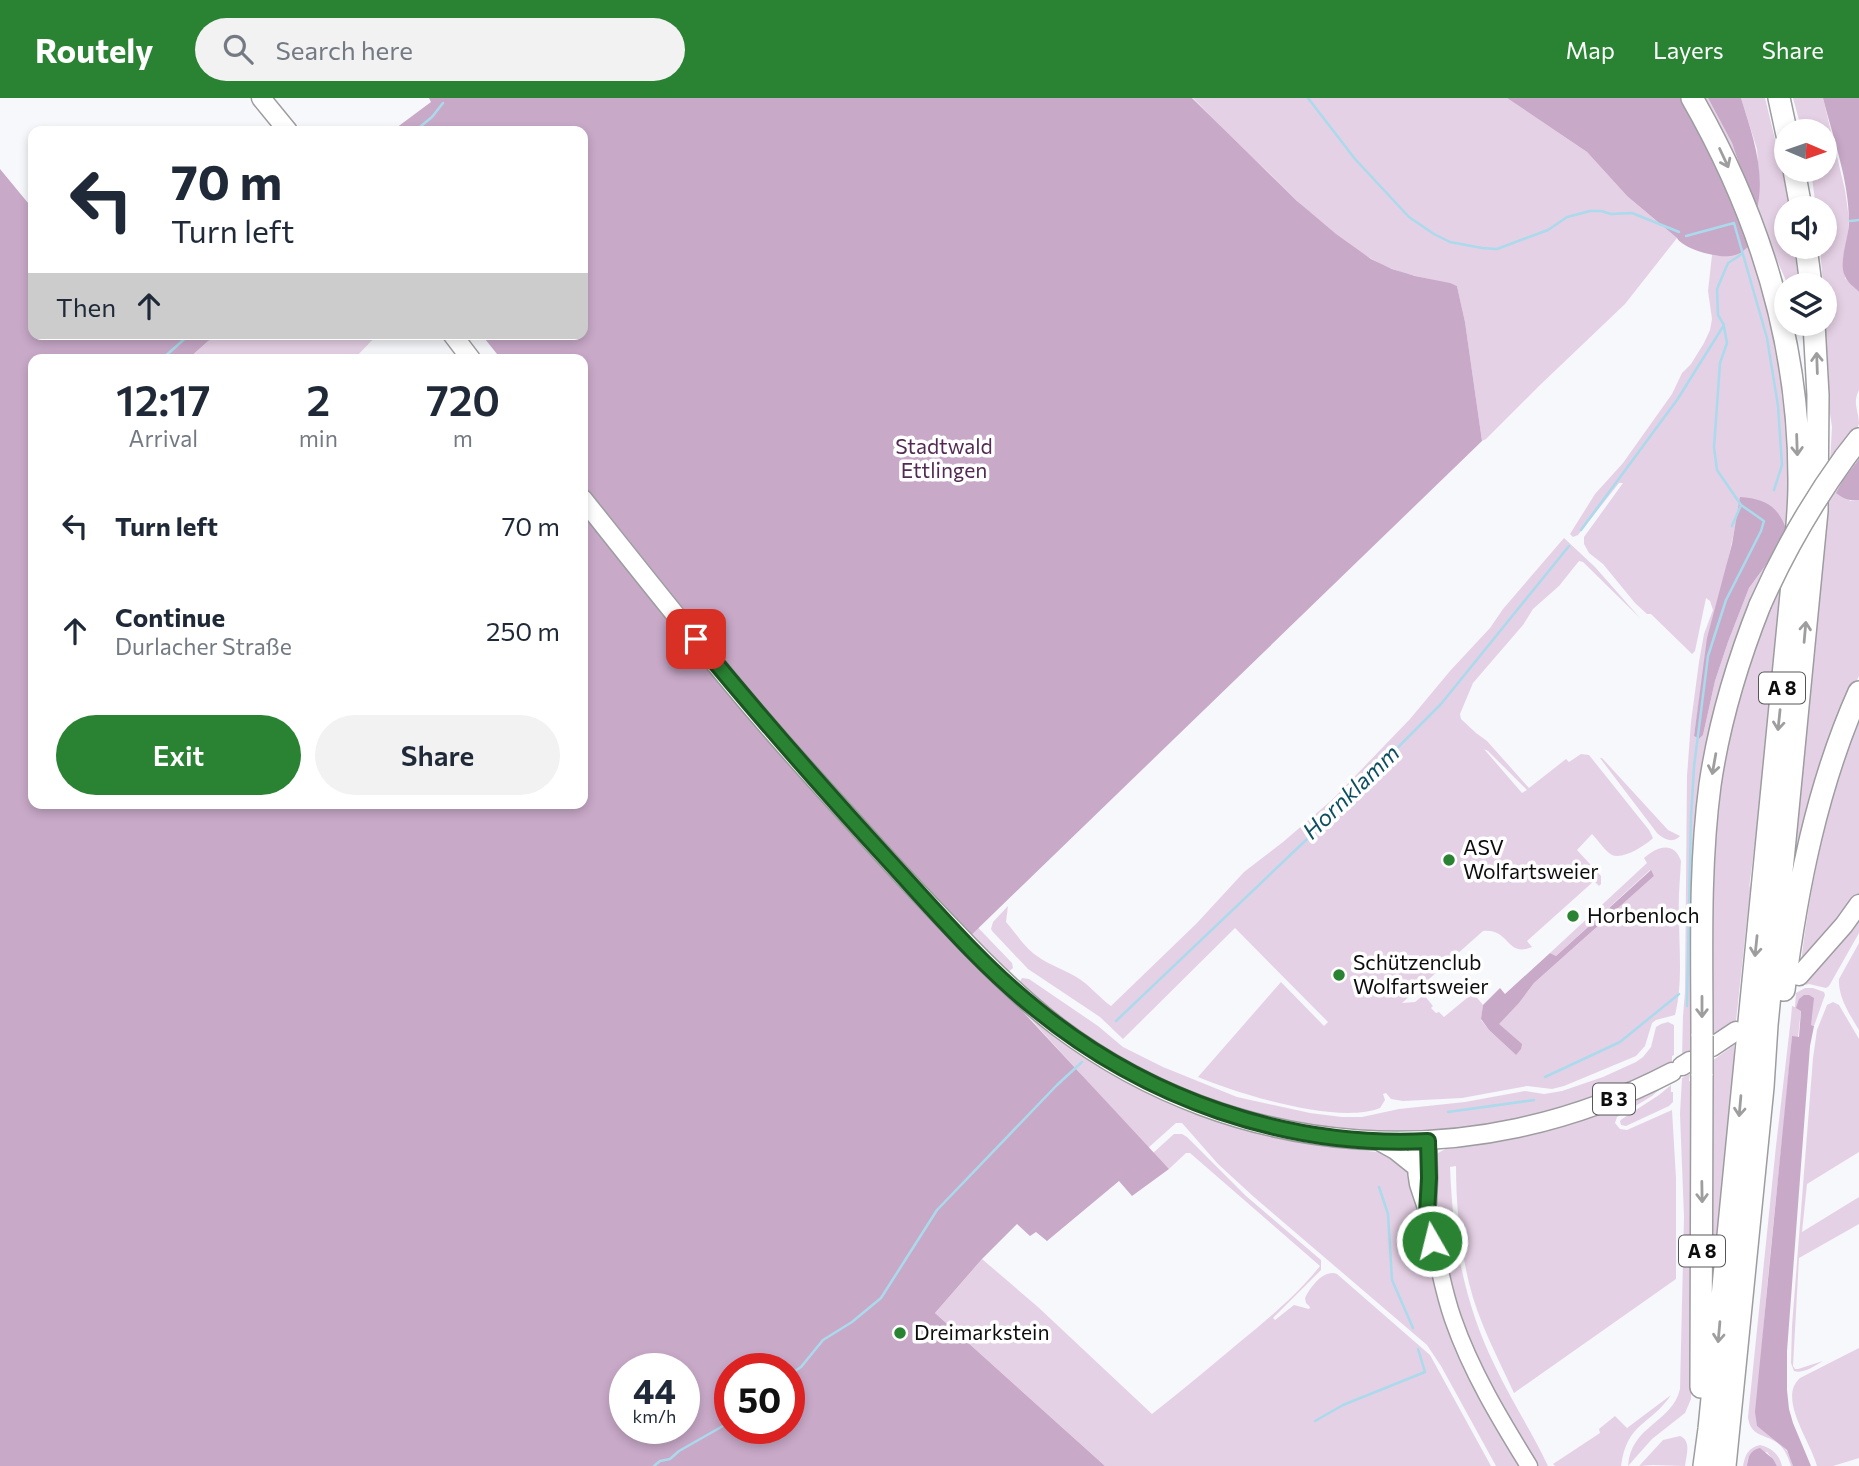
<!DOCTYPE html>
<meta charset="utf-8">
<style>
:root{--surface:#fff;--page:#f2f2f3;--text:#1f2937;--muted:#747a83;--accent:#298333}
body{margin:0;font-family:Commissioner,sans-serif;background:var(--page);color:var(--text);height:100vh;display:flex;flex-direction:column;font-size:26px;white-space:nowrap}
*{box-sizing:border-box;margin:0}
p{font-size:23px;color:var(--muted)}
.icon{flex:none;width:38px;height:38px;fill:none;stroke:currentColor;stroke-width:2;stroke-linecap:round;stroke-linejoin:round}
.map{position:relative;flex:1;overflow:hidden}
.details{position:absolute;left:28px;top:256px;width:560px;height:455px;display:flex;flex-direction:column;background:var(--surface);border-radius:14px;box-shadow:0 4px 10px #0003}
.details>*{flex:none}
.hud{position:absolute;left:28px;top:28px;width:560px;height:214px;border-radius:14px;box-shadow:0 4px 10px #0003;background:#fff;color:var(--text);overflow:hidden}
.needle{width:46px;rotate:92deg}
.buttons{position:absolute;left:1774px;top:21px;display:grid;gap:14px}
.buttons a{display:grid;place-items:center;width:63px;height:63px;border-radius:50%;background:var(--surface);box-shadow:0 4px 10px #0003;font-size:35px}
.speed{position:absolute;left:609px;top:1255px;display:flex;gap:14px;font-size:35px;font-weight:700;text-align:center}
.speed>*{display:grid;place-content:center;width:91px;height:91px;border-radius:50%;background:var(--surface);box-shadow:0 4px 10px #0003;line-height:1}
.speed small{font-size:18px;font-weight:400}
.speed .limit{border:10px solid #d22;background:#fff;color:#111}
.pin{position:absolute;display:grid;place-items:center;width:60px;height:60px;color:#fff;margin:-30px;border-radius:14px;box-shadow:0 4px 10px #0006}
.me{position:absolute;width:77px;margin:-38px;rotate:352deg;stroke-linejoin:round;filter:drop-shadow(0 0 5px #0008)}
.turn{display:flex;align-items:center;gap:24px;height:147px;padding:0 28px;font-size:32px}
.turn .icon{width:91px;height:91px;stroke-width:2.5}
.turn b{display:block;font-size:49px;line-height:60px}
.then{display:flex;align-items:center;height:66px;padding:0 28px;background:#0003;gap:14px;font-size:26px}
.eta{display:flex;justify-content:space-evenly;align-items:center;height:119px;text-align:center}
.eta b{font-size:42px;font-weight:600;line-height:49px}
.button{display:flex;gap:14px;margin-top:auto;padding:14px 28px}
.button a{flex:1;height:80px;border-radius:42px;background:var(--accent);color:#fff;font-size:28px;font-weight:600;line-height:80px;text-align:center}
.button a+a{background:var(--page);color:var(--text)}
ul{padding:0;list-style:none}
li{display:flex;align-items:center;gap:21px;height:105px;padding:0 28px}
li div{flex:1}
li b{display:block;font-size:26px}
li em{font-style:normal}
header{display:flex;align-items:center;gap:42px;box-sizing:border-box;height:98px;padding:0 35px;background:var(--accent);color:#fff}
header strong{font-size:33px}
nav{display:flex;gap:38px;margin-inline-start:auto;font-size:24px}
.search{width:490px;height:63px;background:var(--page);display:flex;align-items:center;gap:18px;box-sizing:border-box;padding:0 24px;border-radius:38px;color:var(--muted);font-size:26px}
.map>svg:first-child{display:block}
</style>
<header>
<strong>Routely</strong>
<div class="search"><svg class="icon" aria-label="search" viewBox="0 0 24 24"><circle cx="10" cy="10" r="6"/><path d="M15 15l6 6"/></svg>Search here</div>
<nav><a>Map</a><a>Layers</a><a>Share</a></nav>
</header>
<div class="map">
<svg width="1859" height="1368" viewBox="0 0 1859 1368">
<rect width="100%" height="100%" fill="#f7f8fb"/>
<path fill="#e5d1e5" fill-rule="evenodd" d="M1193,0H1507L1587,54L1627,98L1677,140L1625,206L1539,288L1486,341L1482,343L1465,224L1457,188C1435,181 1411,179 1390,170C1343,150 1304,110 1269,75C1243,51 1218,26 1193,0Z
M1702,0H1708L1732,45L1751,97Z
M1741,0H1765L1774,37L1790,110H1787V149H1794L1799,187H1788L1756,115L1759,81L1757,51Z
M1793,0H1823L1845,92L1849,121L1845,180L1859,194V292C1852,306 1859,312 1859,326C1855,338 1838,354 1830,365L1832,329L1829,309V283L1825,223V187H1823L1820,149H1825V110H1816L1811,72H1825V33H1802Z
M1750,147C1762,186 1774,226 1780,266C1788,322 1788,377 1787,433L1741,402L1702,582L1694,638L1699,641L1703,637L1715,583L1728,544L1749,490L1774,456L1753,495L1726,570L1716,605L1701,677L1692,945H1690V954L1682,959L1683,918L1685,893L1687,678L1691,624L1699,564L1704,536L1713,512L1710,503L1706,500L1695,553L1692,556L1651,516H1647L1635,505L1603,466L1589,455L1584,446V439L1623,385H1619L1578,437L1573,439L1570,436L1595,396L1623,365L1672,296L1682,275L1691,266L1704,245L1710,232L1712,221L1708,193L1712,157C1727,158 1739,159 1750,147Z
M216,236H378L354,261H188Z
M1859,353V361L1843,382L1850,403L1859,402V578L1846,606L1792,781L1823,465L1827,399Z
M1564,440L1595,469L1640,520L1583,464L1579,463L1559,488L1533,511L1523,527L1473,585L1460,616L1461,621L1476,635L1487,643L1529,690L1566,661L1569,664L1581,656L1589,657L1649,732L1653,740C1646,747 1623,762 1612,757C1605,753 1598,742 1592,736L1577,752L1601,778V786L1599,788L1594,783L1527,843L1532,849C1506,860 1510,830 1483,833L1402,905L1415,904L1424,897L1433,908L1431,910L1436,915L1439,914L1444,919L1473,895L1483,907L1481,922L1489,932L1516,957L1498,926L1519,905L1534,885L1654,778L1650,772L1556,858L1550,855L1647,765L1644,760C1656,749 1674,742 1681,763C1680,782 1678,800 1679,818C1679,851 1683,885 1675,917L1656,922L1652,925L1645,948L1636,958L1564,988L1552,991L1527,988L1462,1000L1403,1003L1391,1001L1386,995L1383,996L1385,1002L1380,1010C1339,1027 1238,996 1198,979L1281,884L1324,928L1328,924L1235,830L1123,941L1100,919L1028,871L993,834L991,831L993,824L1008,808L1006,824C1016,835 1025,850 1037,858C1050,868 1067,872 1081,882C1092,890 1100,900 1111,908L1197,825L1244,774L1283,744L1333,701L1410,621L1450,573L1490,530L1503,511ZM1484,651L1488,653L1527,692L1522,695Z
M1781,481L1755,745L1749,790L1751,784L1736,923L1711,940L1710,795L1719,679L1741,581Z
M1859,620V797L1832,833L1801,864C1811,781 1829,698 1859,620Z
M1600,660H1602L1668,732L1680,738C1672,746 1664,741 1657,735Z
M895,743L1012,865L1013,870L1007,875L994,866Z
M1859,817V835L1829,888L1826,890L1809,886L1801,888Z
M1859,845V932C1850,917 1838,899 1839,881Z
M988,874L1101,965L1335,1049L1384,1055L1393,1059L1409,1073L1430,1162L1522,1368H1496L1441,1268L1427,1247L1254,1099L1218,1066L1182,1025H1176L1148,1050Z
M1022,880L1029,881L1098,928L1123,949L1163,969L1237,999L1310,1015L1342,1019H1362L1399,1011L1465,1004L1525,993L1544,996L1562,993L1603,979L1636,964L1643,959L1651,949L1656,929L1661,926L1668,924L1674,927V957L1672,958V968L1644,982L1547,1016L1442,1034L1356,1035L1241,1015L1134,971L1062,925L1019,885Z
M1805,890H1813L1824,894L1825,897L1814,928L1811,927V920L1801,912L1798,939H1792C1781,1068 1763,1198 1757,1328C1772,1338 1790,1349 1793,1368H1791C1788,1359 1785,1350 1776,1344C1764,1336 1750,1338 1748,1319L1776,1048L1791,920L1792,908L1795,909L1796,895Z
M1833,904L1839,907L1859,941V1054L1807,1086L1802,1134L1859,1099V1126L1799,1160L1793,1268L1795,1271H1798L1823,1263C1814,1268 1804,1276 1794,1273L1791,1265L1792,1228L1813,960L1817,932L1827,907Z
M1734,947V954L1735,955L1712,1185H1710L1712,963Z
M1690,976L1689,983H1692L1691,1301L1685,1315L1652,1341L1628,1368C1631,1327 1672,1325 1680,1291L1684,1119L1680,1016L1682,980Z
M1668,984L1652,998L1617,1019L1615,1025L1620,1031L1627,1032L1672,1012L1676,1080V1181L1514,1295C1498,1260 1478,1223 1469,1185C1460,1148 1456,1107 1456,1068L1450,1069C1453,1141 1463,1203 1495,1268C1511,1302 1532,1334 1548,1368H1534L1488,1290L1457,1219L1440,1141L1436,1106L1434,1062L1438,1055L1449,1049L1509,1040L1549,1031L1641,995L1644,999Z
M1671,987V994H1673V1004L1669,1008L1626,1028L1621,1027L1620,1023L1622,1021L1659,997Z
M1174,1036H1182L1187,1039L1246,1098L1321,1162V1172L1273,1220L1275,1222L1294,1207L1309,1211L1310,1209L1306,1205L1305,1200C1311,1188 1324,1171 1337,1176L1430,1257L1491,1368H1105L935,1215L982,1161L1038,1209L1152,1316C1183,1292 1212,1267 1241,1243C1269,1220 1298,1196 1320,1168L1190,1055H1186L1169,1071L1153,1055Z
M1859,1250V1360L1833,1368H1817C1811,1344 1777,1300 1800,1280Z
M1671,1297C1651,1327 1627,1324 1621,1368H1555L1553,1366L1600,1335L1599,1331L1615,1318L1627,1330Z
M1680,1338C1692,1343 1686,1358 1685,1368L1653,1367L1639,1368L1663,1342Z
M1760,1347C1772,1350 1779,1356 1782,1368H1777L1767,1354L1748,1360L1747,1368H1743C1745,1357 1748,1350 1760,1347Z"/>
<path fill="#c8a9c8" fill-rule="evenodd" d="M429,0H1192L1297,103L1336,136L1371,161L1392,171L1415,178L1450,185L1457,188L1465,224L1482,343L961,847L1169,1071L1132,1098L1119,1083L1047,1143L1036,1134L1030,1138L1017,1126L982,1161L935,1215L1105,1368H0V71L33,111V236H216L188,261H33V705H583V261H501L481,236H583V33H392L431,4ZM625,1270H684V1330H625ZM730,1270H789V1330H730Z
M1507,0H1680L1713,59L1750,147C1744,153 1739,157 1730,158C1717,160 1683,151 1677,140L1627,98L1587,54Z
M1708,0H1741C1752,36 1767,76 1756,115L1732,45Z
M1823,0H1859V194C1854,189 1847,184 1845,178C1838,165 1849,139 1849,124C1849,82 1833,40 1823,0Z
M1859,361V402C1849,403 1844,401 1836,395L1843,382Z
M1740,399C1766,401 1778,408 1787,433L1774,456L1749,490L1728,544L1715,583L1703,637L1699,641L1694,638L1707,540L1732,446Z
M1651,772L1654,778L1534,885L1519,905L1499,926L1522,946L1521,951L1516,957L1489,932L1481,921L1483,907L1500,890L1505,896L1550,855L1556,858Z
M1804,897H1809L1814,900L1811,927L1814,928L1810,948L1787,1253V1292L1789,1311L1793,1325L1811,1368H1793L1787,1352L1757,1328L1755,1314L1792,938L1799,939L1801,913L1796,910L1799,901Z
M1760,1350L1773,1361L1777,1368H1747C1748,1359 1750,1352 1760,1350Z"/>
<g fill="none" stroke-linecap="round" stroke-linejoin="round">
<path stroke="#aadaec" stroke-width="2.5" d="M1308,0L1355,61L1409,119L1434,136L1450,144L1482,150L1497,151L1548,132L1567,119L1590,113H1601L1611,116L1632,115L1679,134
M415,33L432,19L443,5
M1850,123L1859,122
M1686,138L1734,125L1767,240L1778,308L1782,367L1774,392
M1724,229L1727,245L1720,265L1714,349L1717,372L1741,407L1732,428
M162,261L190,236
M1581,432L1677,302L1724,227L1718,217L1717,191L1728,165L1742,156
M1687,908L1691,720L1694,669L1708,558L1726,502L1761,433L1764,423L1741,407
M1116,923L1305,743L1441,606L1569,448
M1545,979L1620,944L1679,896
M1448,1014L1534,1002
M1379,1089L1388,1116L1392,1182L1413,1230
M789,1277L801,1269L823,1242L852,1224L881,1200L937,1112L1057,987L1082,964
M1315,1323L1343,1307L1425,1274L1418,1251
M654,1368L660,1363L670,1361L679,1353L730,1324"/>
<g stroke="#9d9da0" stroke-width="19">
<path id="secondary" d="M1377,1043L1395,1053L1415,1069
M1417,1043C1416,1058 1415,1072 1418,1086C1421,1096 1425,1106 1428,1117C1436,1151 1441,1187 1453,1221C1471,1273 1500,1321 1529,1368
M1428,1043L1429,1080L1428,1105"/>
</g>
<g stroke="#9d9da0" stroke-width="21">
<path id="primary" d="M261,0L288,33
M452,236L471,261
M583,401C641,474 699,548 760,619C789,653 820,687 851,721C884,758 918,795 953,831C986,866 1020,900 1058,929C1239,1065 1473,1078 1672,974
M1799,878L1844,827L1859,806
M1712,949L1736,933
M1682,968L1690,963"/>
</g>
<g stroke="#9d9da0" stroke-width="24">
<path id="highway" d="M1692,0C1761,120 1800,247 1799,386C1799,416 1795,446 1793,476L1709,1331L1704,1368
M1779,0L1787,37
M1794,72L1801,110
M1806,149L1811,187
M1845,359L1859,341
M1784,892C1797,790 1817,688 1859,594
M1702,938C1702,854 1699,770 1710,687C1719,625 1737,565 1760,507
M1701,1289L1702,976
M1725,1368L1763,989L1767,927L1817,413L1818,297L1814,226"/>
</g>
<use href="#secondary" stroke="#fff" stroke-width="16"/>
<use href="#primary" stroke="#fff" stroke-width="18"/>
<use href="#highway" stroke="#fff" stroke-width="21"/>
<g stroke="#9d9da0" stroke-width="24" stroke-linecap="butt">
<path id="highway-bridge" d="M1760,507C1783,455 1811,406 1845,359
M1702,938V976"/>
</g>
<use href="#highway-bridge" stroke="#fff" stroke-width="21"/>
</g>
<defs><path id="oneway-shaft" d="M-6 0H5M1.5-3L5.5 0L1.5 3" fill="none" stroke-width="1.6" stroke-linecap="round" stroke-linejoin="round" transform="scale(1.75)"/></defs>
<g stroke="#9e9e9f">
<use href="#oneway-shaft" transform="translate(1724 60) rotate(65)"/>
<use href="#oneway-shaft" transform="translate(1817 265) rotate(-92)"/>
<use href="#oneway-shaft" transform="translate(1797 347) rotate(88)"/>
<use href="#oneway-shaft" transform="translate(1805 534) rotate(-85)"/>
<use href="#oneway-shaft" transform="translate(1779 622) rotate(96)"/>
<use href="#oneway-shaft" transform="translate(1714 666) rotate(100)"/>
<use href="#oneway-shaft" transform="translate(1756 848) rotate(96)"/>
<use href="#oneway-shaft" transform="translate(1702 909) rotate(90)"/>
<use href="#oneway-shaft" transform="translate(1740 1008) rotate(95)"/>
<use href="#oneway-shaft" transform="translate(1702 1094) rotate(89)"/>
<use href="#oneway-shaft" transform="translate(1719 1234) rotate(95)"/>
</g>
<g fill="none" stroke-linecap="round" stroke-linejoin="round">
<g stroke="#1b5521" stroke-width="18">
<path id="route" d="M696,541C759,618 824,692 891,765C936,814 983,869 1036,911C1146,1001 1286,1050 1428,1043L1429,1080L1427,1115L1432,1143"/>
</g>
<use href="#route" stroke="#298333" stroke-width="12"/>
</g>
<g fill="#298333" stroke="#fff" stroke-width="2.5">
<circle cx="1449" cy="762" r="7"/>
<circle cx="1573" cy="818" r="7"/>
<circle cx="1339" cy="877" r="7"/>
<circle cx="900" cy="1235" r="7"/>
</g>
<g text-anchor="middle" stroke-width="7" stroke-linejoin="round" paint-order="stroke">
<g fill="#fff" stroke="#565656" stroke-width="2">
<rect x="1759" y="574.5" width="46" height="31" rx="5"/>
<rect x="1593" y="985.5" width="42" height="31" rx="5"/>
<rect x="1679" y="1137.5" width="46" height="31" rx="5"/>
</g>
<g font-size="19" font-weight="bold" fill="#0d0d0e">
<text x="1782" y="597">A 8</text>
<text x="1614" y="1008">B 3</text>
<text x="1702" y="1160">A 8</text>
</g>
<g font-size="21" fill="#522a53" stroke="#fff">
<text x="944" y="356">Stadtwald<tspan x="944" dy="24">Ettlingen</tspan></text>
</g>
<g font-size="21" fill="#0d0d0e" stroke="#fff" text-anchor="start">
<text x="1463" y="757">ASV<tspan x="1463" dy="24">Wolfartsweier</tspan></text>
<text x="1587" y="825">Horbenloch</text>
<text x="1353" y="872">Schützenclub<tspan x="1353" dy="24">Wolfartsweier</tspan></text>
<text x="914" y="1242">Dreimarkstein</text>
</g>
<g font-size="23" font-style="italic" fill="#0d4e61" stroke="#fff">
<text transform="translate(1351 694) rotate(-44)" y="8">Hornklamm</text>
</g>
</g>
</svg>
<div class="buttons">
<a><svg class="needle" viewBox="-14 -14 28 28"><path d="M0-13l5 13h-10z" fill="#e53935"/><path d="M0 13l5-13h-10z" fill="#747a83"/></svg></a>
<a><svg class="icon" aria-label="sound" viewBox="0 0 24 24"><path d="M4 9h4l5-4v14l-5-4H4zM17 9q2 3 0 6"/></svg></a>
<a><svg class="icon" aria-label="layers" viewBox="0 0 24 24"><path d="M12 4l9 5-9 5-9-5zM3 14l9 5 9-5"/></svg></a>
</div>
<div class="speed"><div>44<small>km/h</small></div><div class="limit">50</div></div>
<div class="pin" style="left:696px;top:541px;background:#d93025"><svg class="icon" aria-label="arrive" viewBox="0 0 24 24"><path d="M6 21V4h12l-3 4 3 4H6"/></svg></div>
<svg class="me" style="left:1432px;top:1143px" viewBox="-20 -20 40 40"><circle r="17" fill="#298333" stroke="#fff" stroke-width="3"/><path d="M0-11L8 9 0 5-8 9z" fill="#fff"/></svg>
<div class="hud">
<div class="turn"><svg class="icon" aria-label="left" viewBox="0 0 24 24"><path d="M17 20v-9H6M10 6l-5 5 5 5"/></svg><div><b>70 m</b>Turn left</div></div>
<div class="then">Then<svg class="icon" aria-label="ahead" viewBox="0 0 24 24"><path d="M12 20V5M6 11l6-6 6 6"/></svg></div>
</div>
<section class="details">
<div class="eta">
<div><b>12:17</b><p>Arrival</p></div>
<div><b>2</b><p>min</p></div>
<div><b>720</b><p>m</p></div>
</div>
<ul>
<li><svg class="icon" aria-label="left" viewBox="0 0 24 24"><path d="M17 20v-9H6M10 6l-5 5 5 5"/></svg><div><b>Turn left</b></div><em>70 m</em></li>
<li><svg class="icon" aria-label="ahead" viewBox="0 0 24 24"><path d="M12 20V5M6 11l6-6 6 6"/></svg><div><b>Continue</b><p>Durlacher Straße</p></div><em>250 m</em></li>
</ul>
<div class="button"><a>Exit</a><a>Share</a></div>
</section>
</div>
